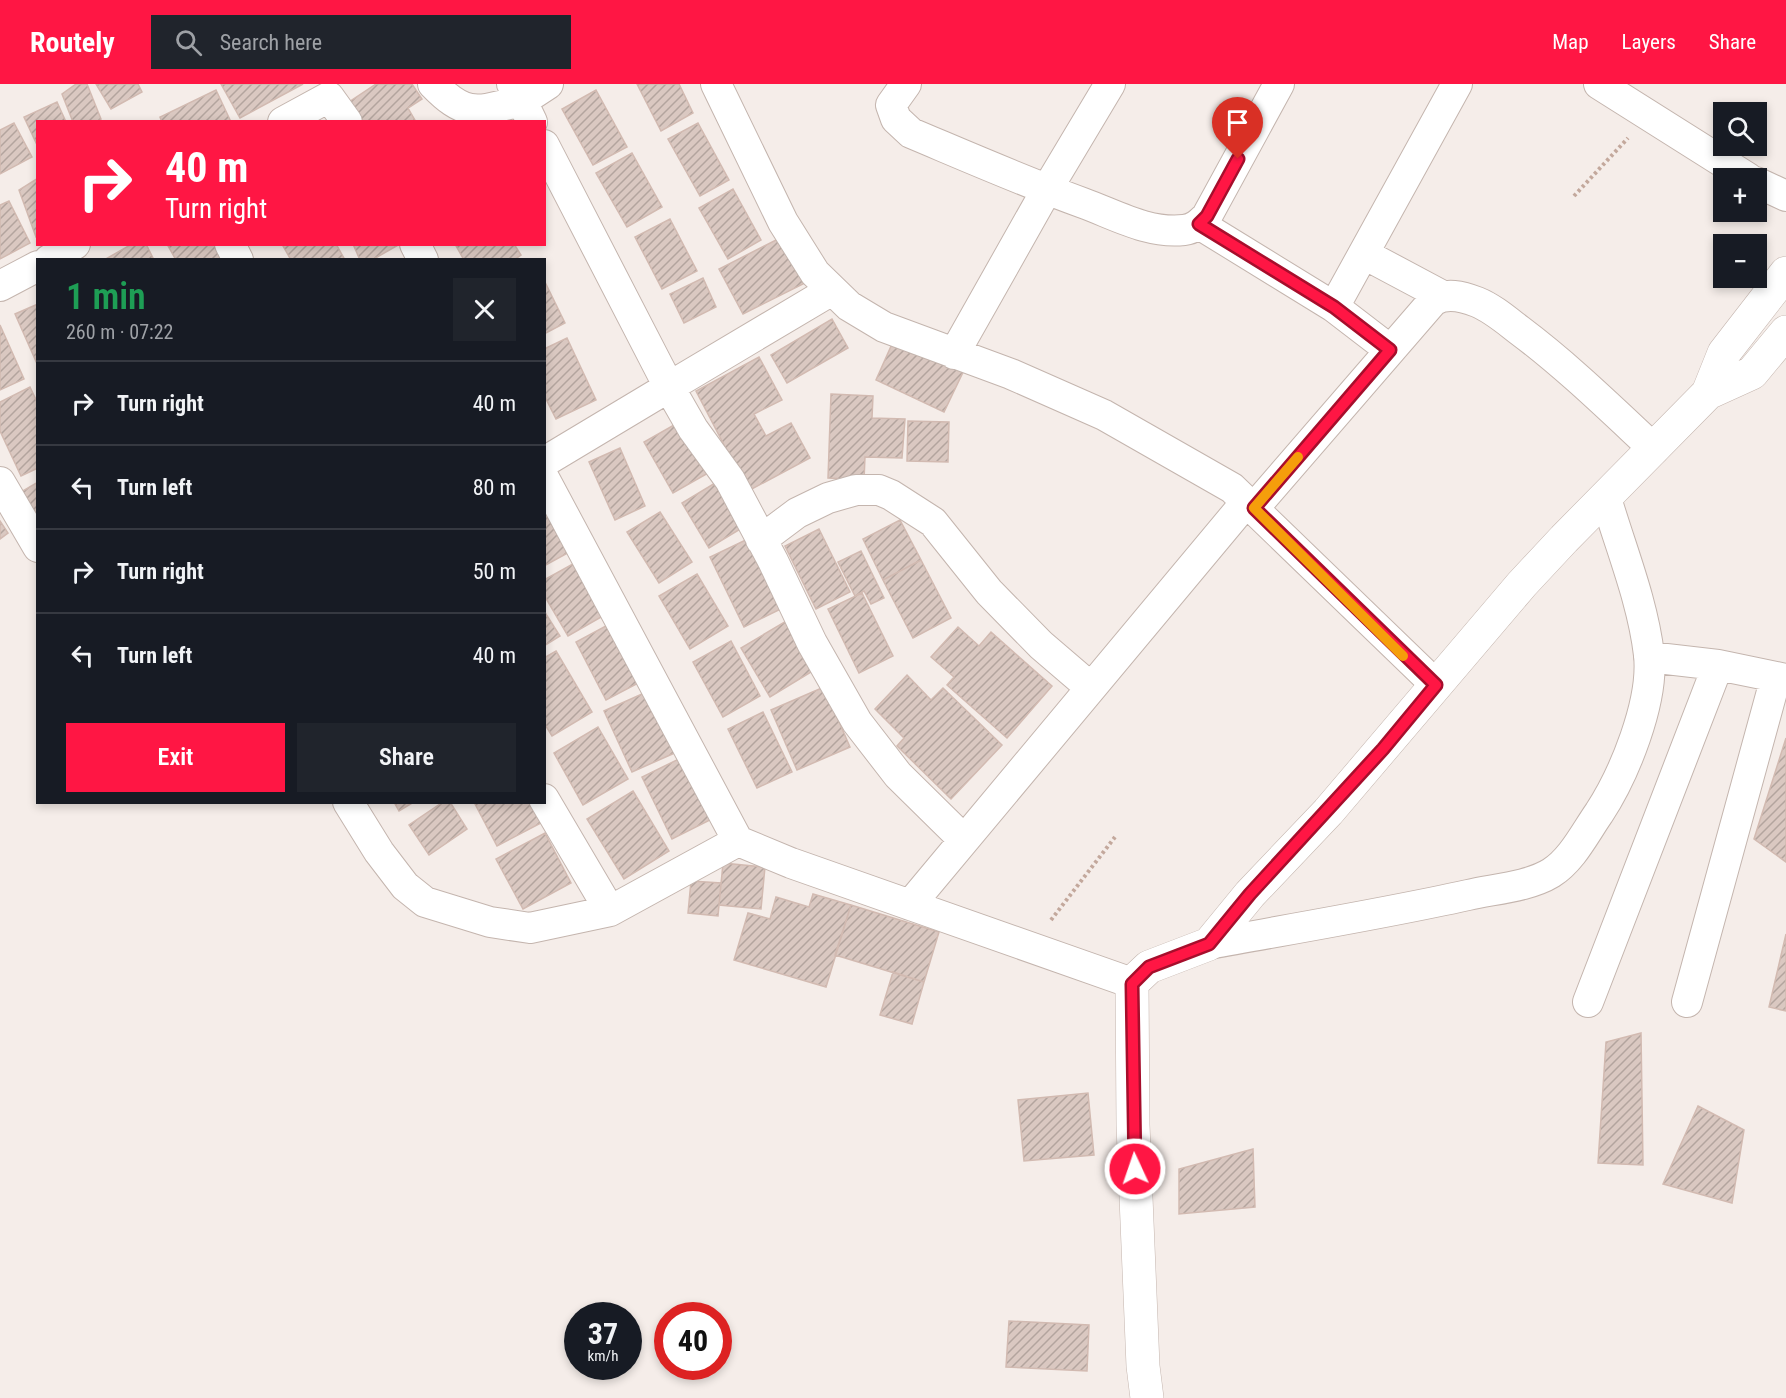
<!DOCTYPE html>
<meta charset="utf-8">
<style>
:root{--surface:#171b24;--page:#20242c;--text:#f1f3f6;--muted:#9ea1a6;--line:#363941;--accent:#ff1644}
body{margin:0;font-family:"Roboto Condensed",sans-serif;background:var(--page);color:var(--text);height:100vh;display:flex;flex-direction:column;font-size:22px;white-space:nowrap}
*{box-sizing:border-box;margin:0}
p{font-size:20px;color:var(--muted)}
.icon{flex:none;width:33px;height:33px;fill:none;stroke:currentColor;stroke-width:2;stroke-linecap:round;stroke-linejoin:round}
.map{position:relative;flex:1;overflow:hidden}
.sheet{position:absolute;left:36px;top:174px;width:510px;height:546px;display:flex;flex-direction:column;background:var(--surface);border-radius:0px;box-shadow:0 3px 9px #0003}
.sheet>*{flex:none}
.hud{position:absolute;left:36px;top:36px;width:510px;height:126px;border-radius:0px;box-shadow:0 3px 9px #0003;background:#ff1644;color:#fff;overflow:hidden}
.buttons{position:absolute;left:1713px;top:18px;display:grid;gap:12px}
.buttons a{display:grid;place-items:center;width:54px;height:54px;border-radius:0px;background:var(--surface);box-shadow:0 3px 9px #0003;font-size:30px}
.speed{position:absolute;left:564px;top:1218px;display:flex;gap:12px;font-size:30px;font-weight:700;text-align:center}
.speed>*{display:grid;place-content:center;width:78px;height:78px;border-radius:50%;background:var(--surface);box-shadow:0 3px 9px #0003;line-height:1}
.speed small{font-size:15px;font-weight:400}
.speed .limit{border:9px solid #d22;background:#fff;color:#111}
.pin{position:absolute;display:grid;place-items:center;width:51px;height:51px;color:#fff;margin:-62px -26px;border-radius:50% 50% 50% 0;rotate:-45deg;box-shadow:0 0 6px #0007}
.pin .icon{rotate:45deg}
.me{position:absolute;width:66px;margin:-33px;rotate:357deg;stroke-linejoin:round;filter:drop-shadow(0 0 4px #0008)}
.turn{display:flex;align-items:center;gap:21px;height:126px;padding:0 30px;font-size:27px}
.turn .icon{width:78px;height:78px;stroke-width:2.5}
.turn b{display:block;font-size:42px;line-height:51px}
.round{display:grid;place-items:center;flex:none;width:63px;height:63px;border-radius:0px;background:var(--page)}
.headline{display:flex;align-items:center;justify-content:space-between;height:102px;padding:0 30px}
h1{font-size:36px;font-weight:600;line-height:45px;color:#1e9e55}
.button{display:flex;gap:12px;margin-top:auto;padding:12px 30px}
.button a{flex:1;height:69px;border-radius:0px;background:var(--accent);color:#fff;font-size:24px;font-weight:600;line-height:69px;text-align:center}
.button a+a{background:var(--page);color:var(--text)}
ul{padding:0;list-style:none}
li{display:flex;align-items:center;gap:18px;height:84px;padding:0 30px;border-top:2px solid var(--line)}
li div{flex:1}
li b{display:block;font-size:22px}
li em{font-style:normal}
header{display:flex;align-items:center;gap:36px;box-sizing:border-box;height:84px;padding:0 30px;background:var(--accent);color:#fff}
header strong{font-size:28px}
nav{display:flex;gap:33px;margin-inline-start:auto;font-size:21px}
.search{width:420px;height:54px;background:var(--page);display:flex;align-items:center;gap:15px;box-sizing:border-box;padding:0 21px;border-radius:0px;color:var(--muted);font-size:22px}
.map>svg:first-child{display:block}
</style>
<header>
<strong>Routely</strong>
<div class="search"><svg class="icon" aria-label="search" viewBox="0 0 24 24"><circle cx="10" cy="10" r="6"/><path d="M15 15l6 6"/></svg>Search here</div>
<nav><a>Map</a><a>Layers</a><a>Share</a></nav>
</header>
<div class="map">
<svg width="1786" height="1314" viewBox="0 0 1786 1314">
<defs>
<pattern id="building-hatch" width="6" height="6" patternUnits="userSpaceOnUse" patternTransform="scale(1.5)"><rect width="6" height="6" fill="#dac8c1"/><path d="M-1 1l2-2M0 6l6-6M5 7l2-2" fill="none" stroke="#b3a49e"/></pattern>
</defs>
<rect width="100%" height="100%" fill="#f5ede9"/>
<path fill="url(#building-hatch)" stroke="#d2bab1" stroke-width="1.5" d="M76,0H87L101,35L98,38H73L62,10Z
M96,0H138L142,8L111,25Z
M221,0H303L240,34Z
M376,0H412L422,15L408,24L416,38H361L349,18Z
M637,0H679L693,29L661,47Z
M216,6L231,38H162L160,33Z
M596,6L627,63L593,81L562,25Z
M57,18L66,38H38V63L24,33Z
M14,39L32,73L0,90V46Z
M698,39L729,96L700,112L668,55Z
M632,69L662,123L627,143L596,89Z
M38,94V152L36,153L19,106Z
M733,105L761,156L728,175L699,124Z
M9,117L30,159L0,175V121Z
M670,135L697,187L662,205L635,153Z
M782,153L805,199L743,230L719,185Z
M132,160H146L154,176H104Z
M167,160H226L235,176H176Z
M285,160H336L345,176H291L283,162Z
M353,160H400L372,176H360Z
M455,160H514L521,171L514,176H464Z
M703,194L716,223L684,239L670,210Z
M544,196L565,239L544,250Z
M38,220V282L15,230Z
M832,235L848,264L787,299L771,271Z
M0,241L24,295L0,306Z
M896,251L965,284L944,328L876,296Z
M567,254L596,316L556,335L544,311V265Z
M759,273L782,316L754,330L766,352L791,339L810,374L748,407L696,307Z
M30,303L38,320V384L21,392L0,347V318Z
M831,310L873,312L872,334L905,335L902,374L865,373L864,396L828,394Z
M681,337L710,388L673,409L644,358Z
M908,337L949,338L948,378L907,377Z
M620,364L645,422L615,436L589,378Z
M720,396L747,441L709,464L682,419Z
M38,398V436L21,408Z
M544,411L575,465L544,482Z
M660,428L692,478L659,499L627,448Z
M900,436L921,476L883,496L863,455Z
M0,437L8,449L0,455Z
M819,445L850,508L816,525L785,462Z
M754,452L787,522L744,543L710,473Z
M861,467L884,514L871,520L864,507L855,512L838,478Z
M580,476L610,528L568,552L544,511V496Z
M921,476L951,534L913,554L883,496Z
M697,490L728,542L690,565L659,512Z
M862,509L893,572L859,589L828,525Z
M544,527L560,552L544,562Z
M617,536L646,595L606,616L576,558Z
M788,536L816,585L770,613L741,564Z
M958,543L979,562L991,548L1052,602L1007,654L947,601L954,593L931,573Z
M731,557L760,612L723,633L693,578Z
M556,567L592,628L552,652L544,639V574Z
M907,591L931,616L943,604L1002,661L951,715L897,662L904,654L875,625Z
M824,603L850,663L797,686L771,626Z
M651,606L679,667L632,688L604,627Z
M763,628L792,688L757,704L728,645Z
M598,643L628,695L583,721L554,669Z
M1786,654V778L1754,755Z
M685,672L714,734L672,755L642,693Z
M633,707L669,767L624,795L587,735Z
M394,718H414L399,727Z
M443,718H450L467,745L429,771L409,741Z
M474,718H530L541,739L497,762Z
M545,749L571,799L523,825L496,775Z
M723,779L765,783L761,825L719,821Z
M691,797L721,799L718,832L688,829Z
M813,810L851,821L826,903L734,876L748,829L770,835L776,813L809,823Z
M851,821L939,848L924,898L835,871Z
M1786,850V927L1769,923Z
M893,888L924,898L912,940L880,931Z
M1641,949L1643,1081L1598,1079L1606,958Z
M1088,1009L1094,1071L1024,1077L1018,1016Z
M1698,1022L1744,1046L1732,1119L1663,1100Z
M1253,1065L1255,1123L1179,1130V1085Z
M1009,1237L1089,1241L1087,1287L1006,1283Z"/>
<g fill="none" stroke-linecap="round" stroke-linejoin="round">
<g stroke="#c4b5ae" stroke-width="32">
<path id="minor" d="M433,0C467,35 478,27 522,17L532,38
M512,0L522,17L548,0
M716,0L783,138L815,189L849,222L884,243L1011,290L1104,331L1232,404L1436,601
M906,0L891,21L896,35L911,49C968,73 1025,98 1083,119C1116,131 1148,150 1184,146C1194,145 1200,139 1207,132L1279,0
M1599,0L1748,94
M283,38L329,13L347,38
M544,61L669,303L832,206
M1756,98L1786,112
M1199,140L1334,223L1390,266
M230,160L238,176
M415,160L423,176
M1364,170L1441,211
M49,176L75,160
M0,202L38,182
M1334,223L1457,0
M954,270L1046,107L1110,0
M544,378L669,303L693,345L730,396L773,477L812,559L857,638L898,691L963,755
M544,394L738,757L791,779L1132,899
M0,398L38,463
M1254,424L1433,217C1446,208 1462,212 1477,218C1492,224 1506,236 1519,246C1567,282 1610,324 1654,365
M761,456L797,429L828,414L856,406H879L891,411L933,438L989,508L1041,561L1090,603
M1649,573L1718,581L1786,595
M544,715L610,827
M348,718L379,768L405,802L425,818L490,838L530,844L610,827L738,757
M910,821L1247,417
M1209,860C1296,844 1382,830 1468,811C1494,805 1528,803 1551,789C1572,776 1585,749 1599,729C1624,691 1654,618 1649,571C1643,518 1621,465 1606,414
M1588,918L1718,581
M1687,918L1776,593"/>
</g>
<g stroke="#c4b5ae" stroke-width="34">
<path id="tertiary" d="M1708,309L1724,269L1786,189
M1147,1314L1143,1282L1133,1041L1132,899L1149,883L1209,860L1250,810L1328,728L1522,500L1564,455L1708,309L1752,289L1786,248"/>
</g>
<path stroke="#c3a89c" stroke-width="4" stroke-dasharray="3 3" stroke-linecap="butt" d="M1574,112L1628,54
M1051,836L1115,753"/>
<use href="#minor" stroke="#fff" stroke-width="30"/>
<use href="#tertiary" stroke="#fff" stroke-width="33"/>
</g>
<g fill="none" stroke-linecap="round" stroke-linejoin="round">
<g stroke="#a60e2c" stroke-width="15">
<path id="route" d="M1135,1085L1132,900L1149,883L1209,860L1250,810L1383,665L1436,601L1254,424L1390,266L1334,223L1199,140L1207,132L1238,75"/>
</g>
<use href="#route" stroke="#ff1644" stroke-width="10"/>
<path stroke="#f59e0b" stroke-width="10" d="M1298,373L1254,424L1403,572"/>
</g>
</svg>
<div class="buttons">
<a><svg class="icon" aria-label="search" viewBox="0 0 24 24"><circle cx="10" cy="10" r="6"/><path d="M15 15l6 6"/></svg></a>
<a>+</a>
<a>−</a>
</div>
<div class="speed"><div>37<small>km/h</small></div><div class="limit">40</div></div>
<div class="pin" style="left:1238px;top:75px;background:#d93025"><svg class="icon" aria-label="arrive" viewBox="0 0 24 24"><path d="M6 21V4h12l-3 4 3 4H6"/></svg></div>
<svg class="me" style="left:1135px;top:1085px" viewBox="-20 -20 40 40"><circle r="17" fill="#ff1644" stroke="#fff" stroke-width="3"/><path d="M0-11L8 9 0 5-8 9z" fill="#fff"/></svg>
<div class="hud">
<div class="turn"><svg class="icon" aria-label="right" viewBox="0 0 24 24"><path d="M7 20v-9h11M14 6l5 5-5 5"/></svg><div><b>40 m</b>Turn right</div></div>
</div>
<section class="sheet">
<div class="headline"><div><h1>1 min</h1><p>260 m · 07:22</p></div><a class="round"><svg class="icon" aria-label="close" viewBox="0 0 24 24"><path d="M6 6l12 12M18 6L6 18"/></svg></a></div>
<ul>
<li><svg class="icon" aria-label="right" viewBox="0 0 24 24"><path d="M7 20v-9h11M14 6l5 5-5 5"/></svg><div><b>Turn right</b></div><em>40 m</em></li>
<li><svg class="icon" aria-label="left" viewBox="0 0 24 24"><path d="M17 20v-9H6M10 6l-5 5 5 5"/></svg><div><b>Turn left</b></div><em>80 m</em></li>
<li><svg class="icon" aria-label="right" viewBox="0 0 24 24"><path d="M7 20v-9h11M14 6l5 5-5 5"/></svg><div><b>Turn right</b></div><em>50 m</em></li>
<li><svg class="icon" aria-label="left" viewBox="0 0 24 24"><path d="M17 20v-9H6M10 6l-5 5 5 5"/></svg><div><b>Turn left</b></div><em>40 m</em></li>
</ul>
<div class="button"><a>Exit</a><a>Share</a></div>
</section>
</div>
